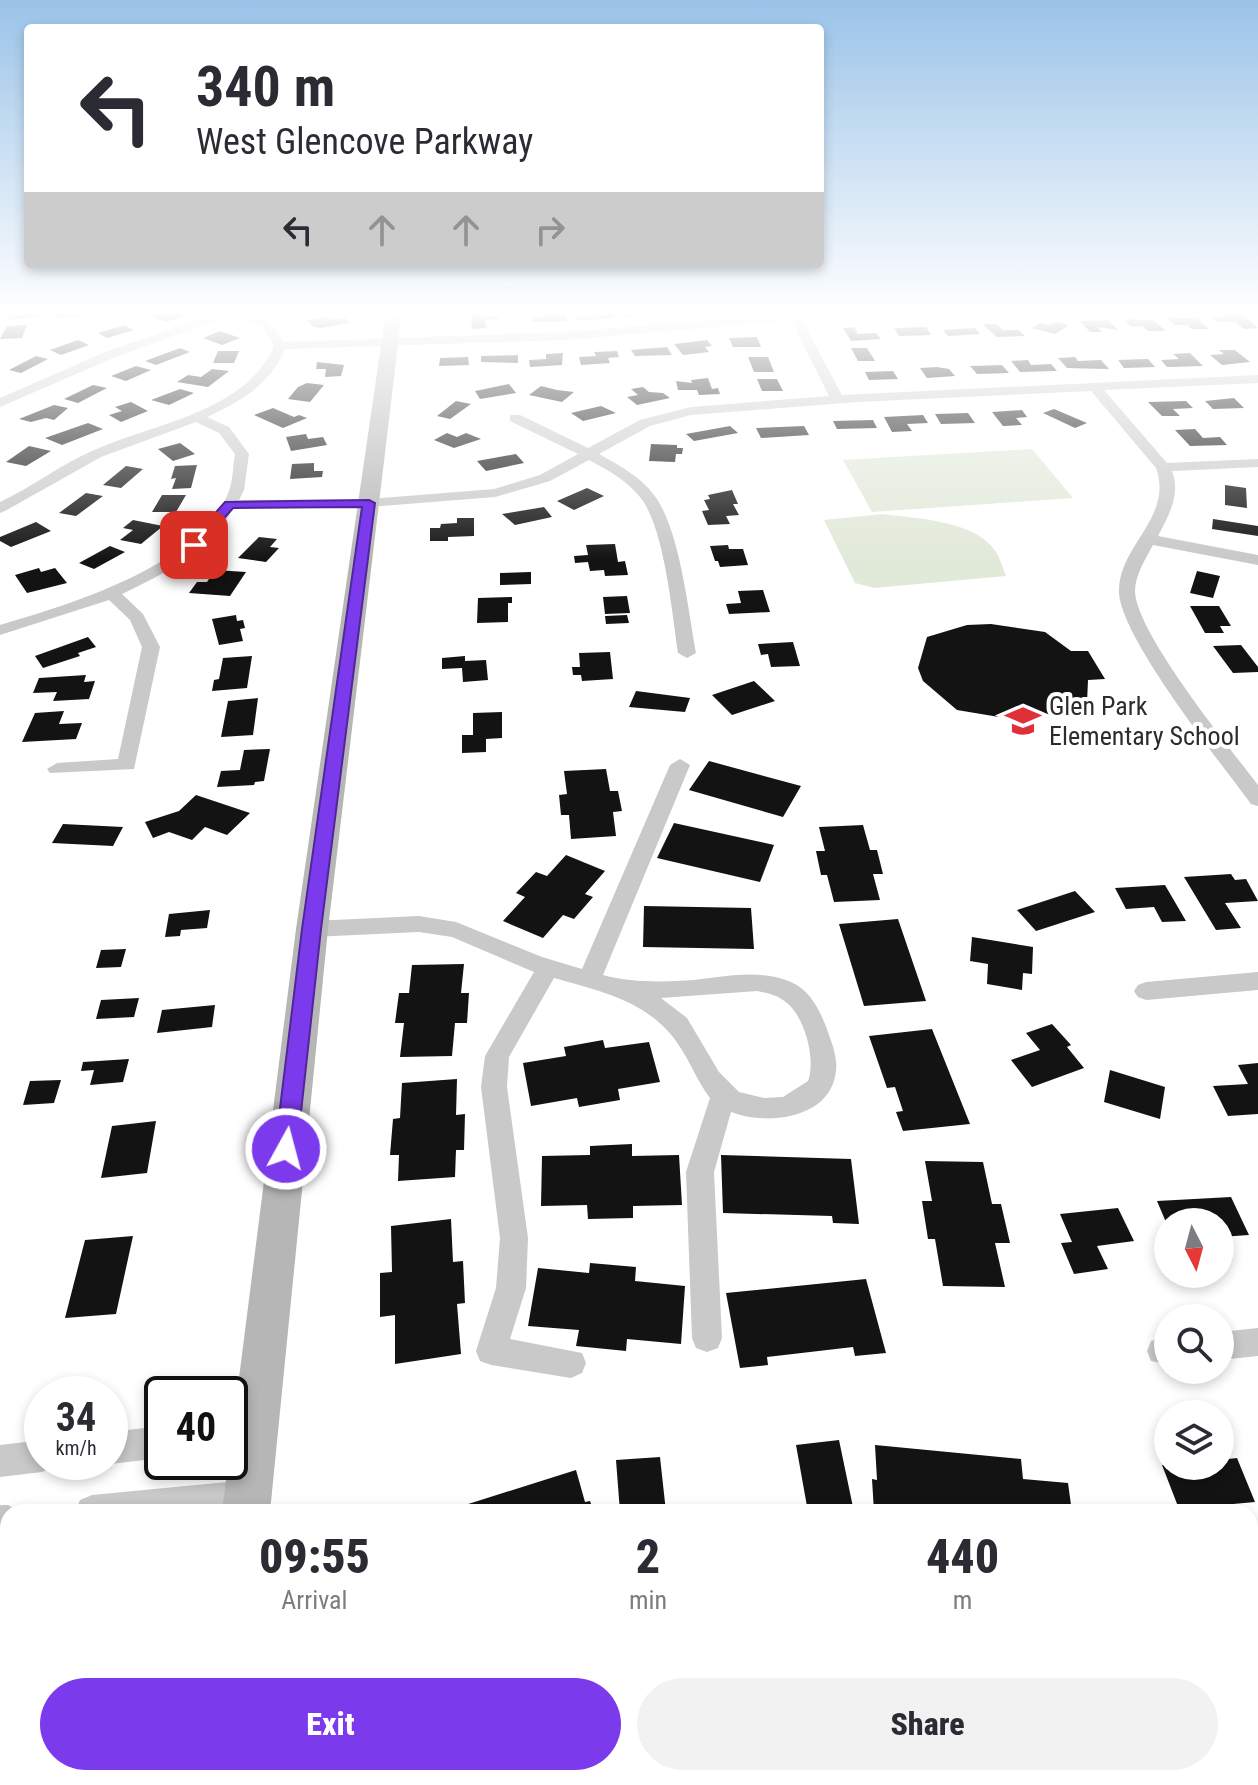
<!DOCTYPE html>
<style>
:root{--surface:#fff;--page:#f2f2f3;--text:#2b2b33;--muted:#7c7c81;--accent:#7c3aed}
body{margin:0;font-family:"Roboto Condensed",sans-serif;background:var(--page);color:var(--text);height:100vh;display:flex;flex-direction:column;font-size:30px;white-space:nowrap}
*{box-sizing:border-box;margin:0}
p{font-size:26px;color:var(--muted)}
.icon{flex:none;width:44px;height:44px;fill:none;stroke:currentColor;stroke-width:2;stroke-linecap:round;stroke-linejoin:round}
.map{position:relative;flex:1;overflow:hidden}
.side{position:absolute;left:0px;top:1504px;width:1258px;height:282px;display:flex;flex-direction:column;background:var(--surface);border-radius:24px 24px 0 0;box-shadow:0 4px 12px #0003}
.side>*{flex:none}
.top-card{position:absolute;left:24px;top:24px;width:800px;height:244px;border-radius:8px;box-shadow:0 4px 12px #0003;background:#fff;color:var(--text);overflow:hidden}
.needle{width:52px;rotate:174deg}
.buttons{position:absolute;left:1154px;top:1208px;display:grid;gap:16px}
.buttons a{display:grid;place-items:center;width:80px;height:80px;border-radius:50%;background:var(--surface);box-shadow:0 4px 12px #0003;font-size:40px}
.speed{position:absolute;left:24px;top:1376px;display:flex;gap:16px;font-size:40px;font-weight:700;text-align:center}
.speed>*{display:grid;place-content:center;width:104px;height:104px;border-radius:50%;background:var(--surface);box-shadow:0 4px 12px #0003;line-height:1}
.speed small{font-size:20px;font-weight:400}
.speed .limit{border:4px solid #111;border-radius:12px;background:#fff;color:#111}
.pin{position:absolute;display:grid;place-items:center;width:68px;height:68px;color:#fff;margin:-34px;border-radius:16px;box-shadow:0 4px 12px #0006}
.me{position:absolute;width:88px;margin:-44px;rotate:7deg;stroke-linejoin:round;filter:drop-shadow(0 0 6px #0008)}
.turn{display:flex;align-items:center;gap:28px;height:168px;padding:0 40px;font-size:36px}
.turn .icon{width:104px;height:104px;stroke-width:2.5}
.turn b{display:block;font-size:56px;line-height:68px}
.lanes{display:flex;align-items:center;height:76px;padding:0 40px;background:#0003;justify-content:center;gap:40px;direction:ltr}
.lanes .off{opacity:.35}
.eta{display:flex;justify-content:space-evenly;align-items:center;height:136px;text-align:center}
.eta b{font-size:48px;font-weight:800;line-height:56px}
.action{display:flex;gap:16px;margin-top:auto;padding:16px 40px}
.action a{flex:1;height:92px;border-radius:48px;background:var(--accent);color:#fff;font-size:32px;font-weight:800;line-height:92px;text-align:center}
.action a+a{background:var(--page);color:var(--text)}
.map>svg:first-child{display:block}
</style>
<div class="map">
<svg width="1258" height="1785" viewBox="0 0 1258 1785">
<rect width="100%" height="100%" fill="#fff"/>
<path fill="#e1e9d9" d="M1032,449L1073,498L872,512L843,460Z
M883,514C917,519 976,520 996,552C1000,559 1003,568 1006,576L874,588L855,583L824,520Z"/>
<path fill="#131313" d="M42,311L38,317L6,320L11,312Z
M54,311H93L91,316L50,318Z
M161,311L178,313L185,316L166,322L147,315Z
M622,311H658L659,314L624,317Z
M542,312L566,314L567,321L532,322V317H542Z
M613,312L614,318L605,319L577,320L576,314Z
M1243,314L1258,328L1244,329L1235,322H1217L1210,317Z
M471,315L499,316V319L485,320L486,328L472,329Z
M328,317L331,320L345,318L350,323L320,328L312,326L307,320Z
M1167,318H1197L1209,329H1192L1187,325H1174Z
M1123,319L1153,320L1166,331H1148L1143,326L1132,327Z
M1108,320L1118,330L1097,327L1102,332H1090L1080,321Z
M1055,322L1069,325L1055,334L1032,328L1040,323L1049,325Z
M982,324H997L1002,330H1019L1025,336L997,337Z
M27,325L22,338L0,339L7,326Z
M124,325L134,330L107,338L98,333Z
M854,327L858,334L876,333L881,339L851,341L843,328Z
M926,327L931,335L899,336L894,328Z
M975,328L980,334L948,336L943,330Z
M220,331L240,338L222,345L203,338Z
M757,337L761,347H733L729,338Z
M78,340L89,345L61,355L50,350Z
M707,340L712,346L705,347L709,352L683,355L674,344Z
M667,347L672,355L635,356L631,350Z
M180,348L190,352L156,365L145,361Z
M851,348H867L875,361H858Z
M1219,350H1235L1250,362L1222,365L1210,355L1224,354Z
M218,351H239L234,363H213Z
M617,351L619,357L608,358L610,363L581,365L579,357L596,356L594,352Z
M563,353L562,365L530,367L529,360L546,359V354Z
M1190,353L1203,366L1167,367L1161,360L1179,359L1173,354Z
M518,355V363L481,362V356Z
M36,356L48,359L21,373L9,370Z
M468,357L469,365L439,366L440,358Z
M748,357H768L774,372H754Z
M1075,357L1078,361L1101,360L1109,369L1067,368L1058,358Z
M1148,359L1155,367L1124,368L1118,360Z
M1028,360L1031,365L1051,364L1057,371L1020,372L1011,361Z
M317,362L344,365L341,376L325,377L326,369H316Z
M1002,365L1009,373L977,374L970,366Z
M136,366L151,370L126,381L111,376Z
M937,367L949,369L955,376L927,378L920,368Z
M212,369L229,371L208,387L177,382L188,375L201,377Z
M893,371L898,379L869,380L865,372Z
M708,378L712,389L718,388L720,394L699,395L697,390H678L676,381L692,383L691,380Z
M757,379H777L783,391H762Z
M307,383L324,385L310,402L288,399L298,387Z
M509,384L516,393L480,399L475,391Z
M93,385L107,388L78,403L64,399Z
M541,386L557,390L574,392L562,402L529,395Z
M643,387L649,392L663,393L670,398L637,405L627,397L638,395L631,389Z
M180,389L194,393L169,405L151,400Z
M1234,398L1244,408L1213,409L1205,401Z
M456,401L471,404L450,419L437,416Z
M1186,401L1193,408L1173,409L1180,416H1162L1148,402Z
M131,402L148,411L121,422L109,415L122,411L115,407Z
M54,405L68,408L54,420L46,418L31,422L19,419Z
M601,406L616,413L583,421L571,413Z
M273,408L294,417L299,415L307,418L283,428L254,415Z
M1054,409L1087,423L1075,428L1043,413Z
M1022,410L1027,417L1016,418L1022,425L1003,426L992,412Z
M968,413L975,423L941,424L935,414Z
M923,415L928,423L907,424L912,431L892,432L884,417Z
M873,420L877,428L837,429L833,421Z
M88,423L103,429L62,445L45,438Z
M730,426L738,433L694,441L686,434Z
M804,426L809,435L761,438L756,428Z
M1195,429L1203,438L1220,437L1227,445L1190,446L1175,430Z
M447,433L457,437L466,433L481,439L454,448L434,440Z
M306,434L308,439L323,437L327,445L291,451L286,437Z
M180,443L195,454L173,461L158,449Z
M651,444L677,445V448H683L682,454H676L675,462L649,461Z
M29,446L51,451L26,466L6,462Z
M516,454L524,463L486,471L477,461Z
M314,463V471H323L322,477L290,479L292,464Z
M197,465L191,488L172,489L176,478L171,479L175,466Z
M126,466L143,469L121,488L103,485Z
M1225,485L1246,488L1247,508L1225,505Z
M587,488L604,496L574,510L557,501Z
M732,490L738,504H733L739,515L726,516L730,524L708,525L702,511L709,510L704,500L710,499L708,495Z
M86,493L103,496L76,516L59,513Z
M162,495H186L176,512H152Z
M544,507L552,517L515,525L502,514Z
M457,518H474V536L448,537V541H430V528H440L441,524L457,523Z
M1213,519L1258,526V536L1212,529Z
M133,520L163,526L141,544L120,540L133,530L123,528Z
M36,522L51,531L11,547L0,541V537Z
M259,537L277,539L270,547L279,548L266,562L238,558Z
M615,544L618,562L625,561L628,575L605,576L604,570L590,571L588,562L575,563L574,556L588,555L586,545Z
M728,545L729,549H743L748,565L720,567L718,561H715L710,546Z
M110,546L125,552L94,569L79,563Z
M39,568L41,572L55,568L67,583L27,593L15,575Z
M215,570L246,572L230,596L189,593L197,582H207Z
M1197,571L1220,576L1213,598L1190,593Z
M531,572V584L500,585V573Z
M763,590L770,612L729,614L726,604L741,603L738,591Z
M627,596L630,613L605,614L603,597Z
M512,597V603H508V622L477,623L478,598Z
M1190,606H1219L1231,626H1220L1224,633H1205Z
M236,615L237,621L243,620L245,628L240,629L243,641L219,645L212,619Z
M627,615L629,623L606,624L605,616Z
M991,624L1045,632L1071,651H1088L1105,679L1088,680L1087,703L1040,719L1017,720L957,710L923,681L918,668L927,637L967,625Z
M88,637L96,647L78,653L80,656L43,668L35,656Z
M793,642L800,666L771,667L768,654L761,655L758,644Z
M1241,645L1258,667V672L1233,673L1213,646Z
M610,652L613,679L582,681L581,675H573L572,667H580L579,653Z
M252,656L247,688L212,691L214,680L219,679L223,658Z
M465,656V661L486,660L488,680L463,682L462,668L442,669V658Z
M86,675L84,682L95,681L89,699L53,701L57,692L33,693L39,678Z
M754,681L775,701L732,715L712,695Z
M636,691L690,698L685,712L629,707Z
M258,698L253,735L221,737L228,701Z
M64,711L59,724L82,723L76,739L22,742L35,713Z
M502,712V738L486,739V752L462,753V735H473V713Z
M270,749L264,781L255,782L254,785L217,787L221,771L240,770L244,750Z
M709,761L801,786L783,817L689,790Z
M606,769L610,791H618L622,811L613,812L616,836L571,839L569,815H561L559,795L567,794L564,771Z
M196,795L250,813L227,835L205,827L192,840L169,832L153,838L145,822L179,811Z
M674,823L774,845L760,882L657,858Z
M63,824L123,827L113,846L52,843Z
M863,825L870,850H877L883,874H873L880,900L834,902L827,875H821L816,851H825L819,827Z
M566,855L605,871L585,894L593,897L574,919L563,915L543,938L503,921L525,897L516,893L536,872L547,876Z
M1231,874L1235,880L1246,879L1258,901L1225,903L1241,928L1216,930L1184,877Z
M1165,885L1186,921L1162,922L1154,907L1126,909L1115,888Z
M1075,891L1095,912L1036,931L1017,910Z
M644,906L751,908L754,949L643,947Z
M210,910L207,928L181,930L180,936L165,937L169,914Z
M898,919L926,1001L864,1006L839,924Z
M972,937L1033,947L1032,974L1023,973L1022,990L987,984L988,964L970,961Z
M126,949L121,967L96,968L101,950Z
M464,964L461,993H469L467,1023H455L452,1056L400,1057L404,1023H395L399,993H409L412,965Z
M139,998L134,1017L96,1019L101,1000Z
M215,1005L212,1027L157,1033L162,1010Z
M1052,1024L1071,1045L1067,1047L1084,1068L1032,1087L1011,1060L1040,1050L1026,1033Z
M932,1029L970,1124L903,1131L896,1112L903,1111L895,1087L887,1088L869,1036Z
M603,1040L605,1048L649,1042L660,1082L618,1089L620,1100L579,1107L577,1098L531,1106L523,1063L566,1056L564,1047Z
M129,1059L123,1082L90,1085L94,1070L81,1071L83,1062Z
M1258,1063V1114L1228,1116L1213,1086L1248,1084L1238,1065Z
M1110,1070L1165,1087L1160,1119L1104,1102Z
M457,1079L456,1115L465,1114L464,1150H456L455,1177L398,1181L399,1155H390L393,1119L400,1118L402,1083Z
M61,1080L54,1103L23,1105L30,1081Z
M156,1121L147,1173L101,1178L112,1126Z
M632,1144V1156L679,1155L682,1205L633,1206V1218L588,1219L587,1205L541,1206L542,1156L590,1155V1146Z
M721,1155L851,1159L859,1224L833,1223L832,1216L723,1213Z
M925,1161L983,1162L992,1204H1001L1010,1243H995L1005,1287L943,1286L935,1239H928L922,1201H932Z
M1231,1197L1249,1235L1220,1237V1222H1168V1227L1157,1201Z
M1118,1208L1134,1241L1097,1246L1108,1269L1074,1274L1061,1243L1072,1242L1060,1214Z
M451,1219L453,1262L463,1261L465,1303L457,1304L461,1354L395,1364V1315L380,1317V1273L392,1272L391,1226Z
M133,1236L116,1314L65,1318L85,1240Z
M590,1263L636,1267L635,1281L685,1286L681,1344L627,1339L626,1351L576,1346L579,1330L528,1326L538,1268L589,1273Z
M866,1279L886,1353L855,1356L853,1347L767,1357L768,1365L740,1368L726,1293Z
M839,1440L854,1512H808L796,1445Z
M875,1445L1021,1459L1023,1479L1068,1483L1072,1512H874L872,1479L877,1480Z
M660,1457L666,1512H620L616,1460Z
M1237,1458L1255,1502L1179,1509L1162,1465L1220,1466V1460Z
M576,1470L585,1502L590,1501L594,1512H443Z
M387,1778H610V1785H386Z
M641,1778H692L693,1785H641Z
M855,1778H907L909,1785H856Z
M937,1778H988V1780L939,1785Z"/>
<g fill="none" stroke-linecap="round" stroke-linejoin="round">
<path fill="#c9c9c9" fill-rule="evenodd" d="M223,311C254,311 267,316 284,342L565,332L788,314L787,311L799,313L965,311L960,314L802,320L842,395L1258,375V383L1104,390L1167,463L1258,459V467L1172,471C1181,494 1169,515 1158,536L1258,555V565L1153,545C1146,558 1135,575 1135,591C1136,633 1230,748 1258,785V806L1251,804C1221,763 1120,637 1119,592C1118,546 1174,517 1156,468L1091,391L857,402L691,415L650,426L599,454C619,465 641,477 654,495C680,529 688,610 696,653L687,658L678,653C672,613 665,534 643,501C631,483 608,470 589,460L550,481L495,497L369,507L233,509C209,551 164,574 122,594L143,614L160,647L134,769L50,773L47,769L57,763L118,759L142,647L130,620L109,600L0,635V625C69,605 201,565 229,491C233,480 233,466 235,454L219,433L196,422L101,457L5,511L0,513V502C32,487 60,465 92,451C153,423 245,413 274,346L263,327L234,314L113,358L0,407V398L105,352ZM791,320L829,396L691,407L640,420L588,448L520,415H510V421L578,454L540,475L494,489L369,499L239,500L244,490L249,454L229,427L207,417C241,401 270,385 285,349L565,340Z
M680,759L690,765L603,975C632,983 665,982 694,980C727,976 760,969 791,982C809,990 818,1007 825,1024C830,1038 838,1056 836,1071C831,1119 767,1126 731,1112L714,1172L722,1338L718,1348L707,1352L696,1348L692,1338L686,1172L710,1098C697,1081 690,1061 678,1044C649,1001 600,991 554,978L509,1057L507,1087L528,1238L526,1288L510,1339L582,1353L586,1363L582,1373L571,1378L491,1365L480,1361L476,1351L496,1288L500,1238L481,1087L485,1056L534,972L452,937L419,932L312,937L304,935L301,929L304,923L312,921L419,916L456,922L542,957L582,969L670,765ZM757,991C768,993 778,995 787,1003C805,1018 816,1059 808,1081L783,1097L764,1098L739,1092L719,1072L687,1018L661,998Z
M1258,972V990L1146,1000L1138,997L1134,991L1138,985L1146,982Z
M1258,1328V1356L1220,1360V1332Z
M1168,1336V1364L1151,1361L1147,1351L1151,1341Z
M162,1426V1458L110,1464L105,1462H110V1432Z
M42,1440V1462H56L53,1467L42,1472L0,1477V1445Z
M248,1480L260,1484L264,1496L260,1508L249,1512H75L80,1500L92,1495Z
M0,1505H8L21,1512H8V1539H0Z"/>
<path fill="#b6b6b6" fill-rule="evenodd" d="M386,311H402L328,929L270,1512H222L296,929Z
M183,1778H239L238,1785H182Z"/>
</g>
<linearGradient id="sky" x2="0" y2="1"><stop stop-color="#9ac3e8"/><stop offset="0.56" stop-color="#fff"/><stop offset="1" stop-color="#fff" stop-opacity="0"/></linearGradient>
<rect width="1258" height="560" fill="url(#sky)"/>
<path fill="#7c3aed" stroke="#51269a" stroke-width="2" d="M369,500L375,503L321,929L297,1149L294,1156L286,1158L279,1156L275,1149L302,929L362,507L233,508L198,548L187,545L225,502Z"/>
<defs>
<g id="school-bare" transform="scale(2.76)"><path d="M0-5L7-2L0 1L-7-2ZM-4 1L0 2.5L4 1V4Q0 6-4 4Z" fill="#e12f39" stroke="#fff" stroke-width="2.5" paint-order="stroke"/></g>
</defs>
<g fill-rule="evenodd">
<use href="#school-bare" x="1023" y="721"/>
</g>
<g text-anchor="middle" stroke-width="8" stroke-linejoin="round" paint-order="stroke">
<g font-size="26" fill="#2c2c2c" stroke="#fff" text-anchor="start">
<text x="1049" y="715">Glen Park<tspan x="1049" dy="30">Elementary School</tspan></text>
</g>
</g>
</svg>
<div class="buttons">
<a><svg class="needle" viewBox="-14 -14 28 28"><path d="M0-13l5 13h-10z" fill="#e53935"/><path d="M0 13l5-13h-10z" fill="#7c7c81"/></svg></a>
<a><svg class="icon" aria-label="search" viewBox="0 0 24 24"><circle cx="10" cy="10" r="6"/><path d="M15 15l6 6"/></svg></a>
<a><svg class="icon" aria-label="layers" viewBox="0 0 24 24"><path d="M12 4l9 5-9 5-9-5zM3 14l9 5 9-5"/></svg></a>
</div>
<div class="speed"><div>34<small>km/h</small></div><div class="limit">40</div></div>
<div class="pin" style="left:194px;top:545px;background:#d93025"><svg class="icon" aria-label="arrive" viewBox="0 0 24 24"><path d="M6 21V4h12l-3 4 3 4H6"/></svg></div>
<svg class="me" style="left:286px;top:1149px" viewBox="-20 -20 40 40"><circle r="17" fill="#7c3aed" stroke="#fff" stroke-width="3"/><path d="M0-11L8 9 0 5-8 9z" fill="#fff"/></svg>
<div class="top-card">
<div class="turn"><svg class="icon" aria-label="left" viewBox="0 0 24 24"><path d="M17 20v-9H6M10 6l-5 5 5 5"/></svg><div><b>340 m</b>West Glencove Parkway</div></div>
<div class="lanes"><svg class="icon" aria-label="left" viewBox="0 0 24 24"><path d="M17 20v-9H6M10 6l-5 5 5 5"/></svg><svg class="icon off" aria-label="ahead" viewBox="0 0 24 24"><path d="M12 20V5M6 11l6-6 6 6"/></svg><svg class="icon off" aria-label="ahead" viewBox="0 0 24 24"><path d="M12 20V5M6 11l6-6 6 6"/></svg><svg class="icon off" aria-label="right" viewBox="0 0 24 24"><path d="M7 20v-9h11M14 6l5 5-5 5"/></svg></div>
</div>
<section class="side">
<div class="eta">
<div><b>09:55</b><p>Arrival</p></div>
<div><b>2</b><p>min</p></div>
<div><b>440</b><p>m</p></div>
</div>
<div class="action"><a>Exit</a><a>Share</a></div>
</section>
</div>
